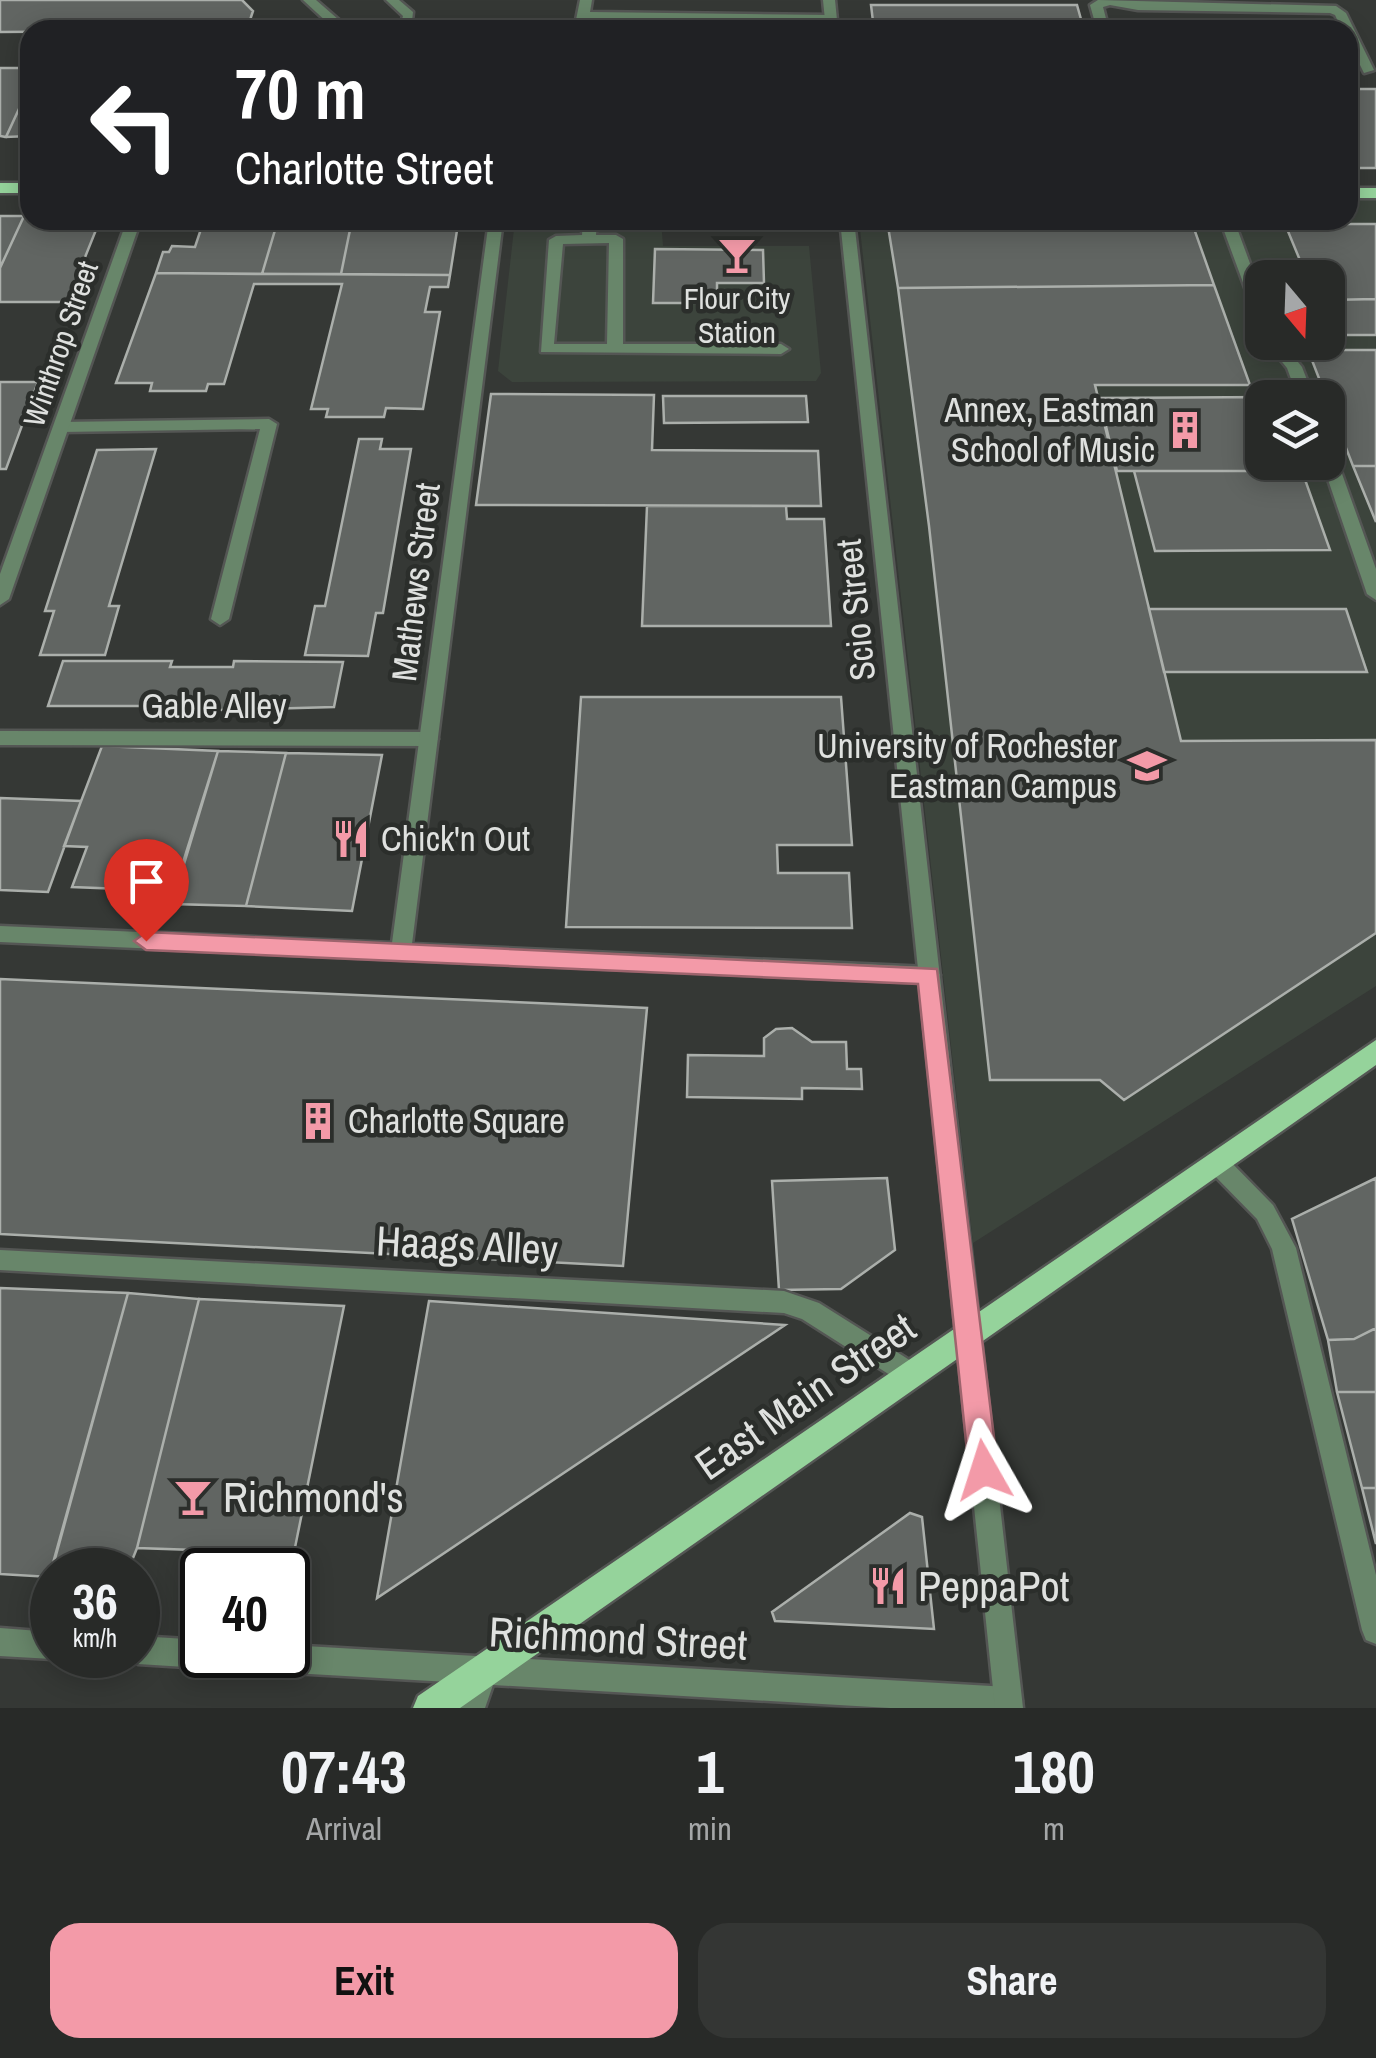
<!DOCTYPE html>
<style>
:root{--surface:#282a28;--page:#343634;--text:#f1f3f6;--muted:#a5a7a8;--line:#444645;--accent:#f39aa8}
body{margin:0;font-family:"Archivo Narrow",sans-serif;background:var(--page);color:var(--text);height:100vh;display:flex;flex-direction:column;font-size:38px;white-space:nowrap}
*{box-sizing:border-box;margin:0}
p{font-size:32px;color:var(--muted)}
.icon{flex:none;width:55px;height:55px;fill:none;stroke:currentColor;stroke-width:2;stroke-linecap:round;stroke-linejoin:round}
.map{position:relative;height:1708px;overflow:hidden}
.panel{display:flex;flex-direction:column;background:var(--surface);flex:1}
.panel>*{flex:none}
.guide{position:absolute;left:20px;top:20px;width:1338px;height:210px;border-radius:30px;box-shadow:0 5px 25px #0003,0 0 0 2px var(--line);background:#202124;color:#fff;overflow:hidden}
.needle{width:65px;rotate:161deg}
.tools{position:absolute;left:1245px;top:260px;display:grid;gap:20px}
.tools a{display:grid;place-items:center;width:100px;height:100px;border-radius:20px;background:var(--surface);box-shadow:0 5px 25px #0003,0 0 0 2px var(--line);font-size:50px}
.speed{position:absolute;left:30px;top:1548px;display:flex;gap:20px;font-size:50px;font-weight:700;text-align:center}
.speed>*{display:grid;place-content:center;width:130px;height:130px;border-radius:50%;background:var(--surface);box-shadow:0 5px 25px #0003,0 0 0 2px var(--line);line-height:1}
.speed small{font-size:25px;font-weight:400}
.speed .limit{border:5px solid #111;border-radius:15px;background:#fff;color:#111}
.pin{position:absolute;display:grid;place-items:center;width:85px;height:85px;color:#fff;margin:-102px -42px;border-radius:50% 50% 50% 0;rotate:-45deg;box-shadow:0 0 10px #0007}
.pin .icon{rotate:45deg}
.me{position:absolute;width:110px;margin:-55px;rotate:354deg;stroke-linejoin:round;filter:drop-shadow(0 0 8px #0008)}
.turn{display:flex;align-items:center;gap:35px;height:210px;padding:0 50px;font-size:45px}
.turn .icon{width:130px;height:130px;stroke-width:2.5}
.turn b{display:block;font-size:70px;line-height:85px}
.eta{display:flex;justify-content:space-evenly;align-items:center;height:170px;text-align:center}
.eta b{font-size:60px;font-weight:800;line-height:70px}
.button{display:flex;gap:20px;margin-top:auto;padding:20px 50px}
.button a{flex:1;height:115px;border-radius:30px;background:var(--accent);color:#111;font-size:40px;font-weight:800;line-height:115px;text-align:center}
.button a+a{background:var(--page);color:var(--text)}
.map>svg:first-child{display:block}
</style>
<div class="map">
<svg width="1376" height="1708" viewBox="0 0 1376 1708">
<rect width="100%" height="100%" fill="#353835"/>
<path fill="#3c443c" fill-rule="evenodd" d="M1348,199H1376V986L973,1243L859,220H1348ZM1262,278H1328V342H1262ZM1262,398H1328V462H1262Z
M529,220H661L663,246H809L821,373L816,381L512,382L498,371L514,229Z"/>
<path fill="#616562" stroke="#abafab" stroke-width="2.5" d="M0,0H242L253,11L250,20H264L261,30L0,32Z
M871,5H1077L1084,30H874Z
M1221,20H1291L1296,30H1225Z
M0,68H30V85L6,137L0,136Z
M30,85V136L6,137Z
M1348,89H1376V168H1355L1348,153Z
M0,216H24L0,268Z
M24,216H30V220H100L67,302H0V268Z
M204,220H278L262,274L156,273L163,252H169L172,246L195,247Z
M278,220H352L341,274H262Z
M352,220H454L458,224L450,275L341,274Z
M887,220H1191L1214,285L898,288Z
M1285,224H1376V299L1328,300V278H1284L1281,270H1304Z
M655,249L763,250L764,283H717V303H653Z
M156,273L450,275L448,287H430L425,312H440L423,409L386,408L384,417H326L328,409H311L342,284H254L224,384H208L206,391H150L152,383H116Z
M1214,285L1250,385H1095L1181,741L1376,740V933L1124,1100L1100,1080H990L929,526L898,288Z
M1376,299V335H1328V300Z
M1308,350H1376V466H1353Z
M0,382H38L6,469H0Z
M491,394L654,395L652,450L818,451L821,506L476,505Z
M663,396H806L808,422L664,423Z
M1284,397L1262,398V462H1307L1310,471H1117L1099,398Z
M359,439H382L380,449H411L383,613H376L368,656L305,655L315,606H325Z
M156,449L109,606H119L105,655H40L54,611H45L97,450Z
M1353,466H1376V522Z
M1134,471H1302L1330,550L1155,551Z
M647,506H786L787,519H824L831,626H642Z
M1149,609H1346L1367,672H1164Z
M63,661H172L170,667H233L234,661L343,662L334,707L150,712L152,706H48Z
M581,697H841L852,845H777L778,873H849L852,928L566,927Z
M102,746L218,751L174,891L72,887L87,847L64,846Z
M218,751L286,753L246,906L172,904Z
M286,753L382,755L352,911L246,906Z
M0,798L81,801L48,892L0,890Z
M0,979L647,1008L623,1266L0,1234Z
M792,1028L812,1042H846L847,1069H861L862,1089L802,1088V1099L687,1097L688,1055L764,1056V1038L776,1029Z
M887,1178L895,1250L841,1289L779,1290L772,1181Z
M1376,1178V1328L1354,1339L1328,1340L1292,1219Z
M0,1288L128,1293L50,1577L0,1574Z
M128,1293L199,1299L137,1548L129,1568L53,1563Z
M199,1299L344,1306L288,1582V1570H220L224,1551L137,1548Z
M429,1301L785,1325L377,1598Z
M1376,1328V1392H1337L1328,1340L1354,1339Z
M1337,1392H1376V1488H1362Z
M1362,1488H1376V1544Z
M910,1513L922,1517L934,1629L775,1621L772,1612Z"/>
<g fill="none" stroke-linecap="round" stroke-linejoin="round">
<g stroke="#545654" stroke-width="5">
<path id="service" d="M303,0H316L339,20V30H327L329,24Z
M386,0H399L413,12L411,30H399L403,16Z
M580,0H592L590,12L831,15L837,19L831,23L588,20L586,30H574Z
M1098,0L1336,6L1346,13L1374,70L1364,73L1348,41V30H1342L1335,15L1330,13L1138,10L1110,5L1103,7L1109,30H1097L1090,5Z
M583,220H597L596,235H616L623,239V344H781L789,349L781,354L541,352L549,240L556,236L582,235ZM609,243L607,344H554L563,244Z
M269,419L277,424L229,619L220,625L211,619L260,429L61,432L53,427L61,422Z
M0,731L429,732L438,739L429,746L0,745Z
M1216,1152L1224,1155L1273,1205L1296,1248L1376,1575V1644L1366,1640L1362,1630L1272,1249L1257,1219L1208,1169L1205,1162L1208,1155Z
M0,1250L784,1291L819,1303L919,1366L922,1374L919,1382L910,1385L901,1382L802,1319L784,1313L0,1270Z"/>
</g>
<g stroke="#545654" stroke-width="5">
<path id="minor" d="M127,220H141L9,599L0,605V574Z
M489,220H503L412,944L929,967L936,969L940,975L936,981L929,983L0,942V926L392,943Z
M1220,220H1234L1262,296V319L1255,315Z
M1266,342H1282L1302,367L1314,398H1298L1287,368Z
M1328,452L1336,457L1376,569V600L1367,594L1322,462H1328Z
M0,1628L52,1632V1655H61L52,1659L0,1656Z
M138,1636L202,1640V1655H288V1645L1008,1687L1018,1691L1022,1701L1019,1708H890L493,1685L485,1708H457L466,1683L224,1669L213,1661L202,1668L138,1664L128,1660L126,1655H138Z"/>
</g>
<g stroke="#545654" stroke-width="5">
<path id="tertiary" d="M823,0H835L838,30H826Z
M840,220H854L1023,1708H995Z"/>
</g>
<g stroke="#545654" stroke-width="5">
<path id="primary" d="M0,183H30V193H0Z
M1348,188H1376V198H1348Z
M1376,1040V1065L460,1708H413L418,1696Z"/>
</g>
<use href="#service" fill="#68866a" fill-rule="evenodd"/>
<use href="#minor" fill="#68866a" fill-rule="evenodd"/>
<use href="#tertiary" fill="#68866a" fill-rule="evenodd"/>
<use href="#primary" fill="#95d39b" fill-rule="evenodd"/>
</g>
<path fill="#f39aa8" stroke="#9e646d" stroke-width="2.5" d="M146,932L937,969L998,1470L994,1480L984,1484L973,1480L969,1470L918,984L146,950L134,941Z"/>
<defs>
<g id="bar-bare" transform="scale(3)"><path d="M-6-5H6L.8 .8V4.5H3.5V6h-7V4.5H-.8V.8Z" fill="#f39aa8" stroke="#2b2e2b" stroke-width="2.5" paint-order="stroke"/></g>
<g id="building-bare" transform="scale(3)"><path d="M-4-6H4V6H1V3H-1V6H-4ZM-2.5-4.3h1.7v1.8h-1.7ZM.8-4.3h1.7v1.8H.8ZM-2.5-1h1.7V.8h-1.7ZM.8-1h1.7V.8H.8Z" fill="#f39aa8" stroke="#2b2e2b" stroke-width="2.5" paint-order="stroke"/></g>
<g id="university-bare" transform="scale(3)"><path d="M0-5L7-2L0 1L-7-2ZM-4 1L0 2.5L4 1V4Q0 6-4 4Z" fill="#f39aa8" stroke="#2b2e2b" stroke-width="2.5" paint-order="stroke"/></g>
<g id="restaurant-bare" transform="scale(3)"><path d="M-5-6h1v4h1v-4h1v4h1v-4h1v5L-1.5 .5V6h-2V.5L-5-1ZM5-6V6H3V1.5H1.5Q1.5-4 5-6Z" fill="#f39aa8" stroke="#2b2e2b" stroke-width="2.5" paint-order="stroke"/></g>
</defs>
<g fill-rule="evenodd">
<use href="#bar-bare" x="737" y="255"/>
<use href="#building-bare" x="1185" y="430"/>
<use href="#university-bare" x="1147" y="766"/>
<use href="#restaurant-bare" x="351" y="839"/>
<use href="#building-bare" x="318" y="1121"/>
<use href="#bar-bare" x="193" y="1497"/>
<use href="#restaurant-bare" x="888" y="1586"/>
</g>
<g text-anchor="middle" stroke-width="9" stroke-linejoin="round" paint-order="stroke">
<g font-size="30" fill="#dfe1df" stroke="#2b2e2b">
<text x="737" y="309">Flour City<tspan x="737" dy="34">Station</tspan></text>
</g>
<g font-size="30" fill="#dfe1df" stroke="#2b2e2b">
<text transform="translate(61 344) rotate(-71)" y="10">Winthrop Street</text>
</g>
<g font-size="35" fill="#dfe1df" stroke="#2b2e2b" text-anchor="end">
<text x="1155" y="422">Annex, Eastman<tspan x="1155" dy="40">School of Music</tspan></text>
<text x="1117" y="758">University of Rochester<tspan x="1117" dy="40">Eastman Campus</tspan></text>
<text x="381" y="851" text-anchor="start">Chick'n Out</text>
<text x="348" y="1133" text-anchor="start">Charlotte Square</text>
</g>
<g font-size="35" fill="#dfe1df" stroke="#2b2e2b">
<text transform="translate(416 582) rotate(-83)" y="12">Mathews Street</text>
<text transform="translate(856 610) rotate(-96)" y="12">Scio Street</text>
<text x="214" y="718">Gable Alley</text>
</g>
<g font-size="42" fill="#dfe1df" stroke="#2b2e2b">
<text transform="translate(467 1245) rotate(3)" y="15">Haags Alley</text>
<text transform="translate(805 1396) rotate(-35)" y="15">East Main Street</text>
<text transform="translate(618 1638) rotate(3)" y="15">Richmond Street</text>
</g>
<g font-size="42" fill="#dfe1df" stroke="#2b2e2b" text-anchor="start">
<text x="223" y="1512">Richmond's</text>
<text x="918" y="1601">PeppaPot</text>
</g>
</g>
</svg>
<div class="tools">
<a><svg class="needle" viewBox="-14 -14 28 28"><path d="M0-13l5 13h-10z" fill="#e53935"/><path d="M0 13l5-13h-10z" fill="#a5a7a8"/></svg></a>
<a><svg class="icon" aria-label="layers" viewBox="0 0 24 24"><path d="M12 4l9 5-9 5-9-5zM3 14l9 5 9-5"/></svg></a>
</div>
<div class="speed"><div>36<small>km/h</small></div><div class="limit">40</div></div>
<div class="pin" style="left:146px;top:941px;background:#d93025"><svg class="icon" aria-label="arrive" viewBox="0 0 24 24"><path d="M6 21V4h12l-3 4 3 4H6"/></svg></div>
<svg class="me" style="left:984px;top:1470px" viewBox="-20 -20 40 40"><path d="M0-17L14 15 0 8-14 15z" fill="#f39aa8" stroke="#fff" stroke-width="4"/></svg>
<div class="guide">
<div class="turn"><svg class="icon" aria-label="left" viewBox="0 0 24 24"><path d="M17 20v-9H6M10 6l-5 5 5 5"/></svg><div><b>70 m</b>Charlotte Street</div></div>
</div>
</div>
<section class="panel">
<div class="eta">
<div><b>07:43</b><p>Arrival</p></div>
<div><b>1</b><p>min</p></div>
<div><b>180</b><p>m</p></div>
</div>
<div class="button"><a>Exit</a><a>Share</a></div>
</section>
